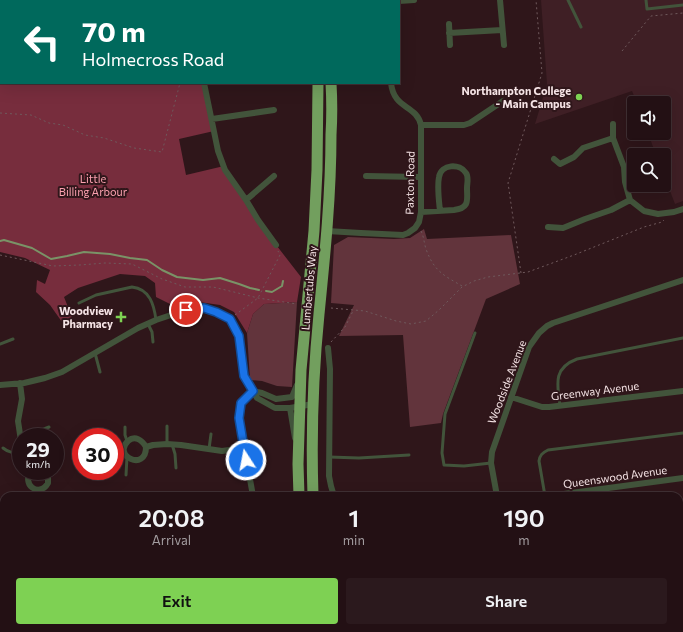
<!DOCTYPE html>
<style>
:root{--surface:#231014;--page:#2b191d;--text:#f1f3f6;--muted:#a39da0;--line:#403034;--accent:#7ed153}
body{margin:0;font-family:Commissioner,sans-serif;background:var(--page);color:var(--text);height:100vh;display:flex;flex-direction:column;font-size:15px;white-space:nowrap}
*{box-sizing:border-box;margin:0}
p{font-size:13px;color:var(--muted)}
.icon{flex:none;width:22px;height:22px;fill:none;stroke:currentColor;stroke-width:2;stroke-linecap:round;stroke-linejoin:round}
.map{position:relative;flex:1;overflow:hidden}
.details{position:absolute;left:0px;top:492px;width:683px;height:140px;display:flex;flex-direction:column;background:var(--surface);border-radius:12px 12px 0 0;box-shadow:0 4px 16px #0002,0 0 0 1px var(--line)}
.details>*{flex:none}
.guide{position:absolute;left:0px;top:0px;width:400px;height:84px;box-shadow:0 4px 16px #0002,0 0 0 1px var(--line);background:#00695c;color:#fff;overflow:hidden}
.controls{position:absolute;left:627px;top:96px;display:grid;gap:8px}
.controls a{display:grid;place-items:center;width:44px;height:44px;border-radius:4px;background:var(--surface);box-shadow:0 4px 16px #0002,0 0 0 1px var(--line);font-size:20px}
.speed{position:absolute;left:12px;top:428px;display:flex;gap:8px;font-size:20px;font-weight:700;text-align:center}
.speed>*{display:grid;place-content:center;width:52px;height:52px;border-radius:50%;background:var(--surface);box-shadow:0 4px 16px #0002,0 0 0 1px var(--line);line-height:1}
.speed small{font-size:10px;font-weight:400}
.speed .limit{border:6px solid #d22;background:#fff;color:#111}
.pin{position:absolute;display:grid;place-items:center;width:34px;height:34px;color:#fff;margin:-17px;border:2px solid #fff;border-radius:50%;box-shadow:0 1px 4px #0007}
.me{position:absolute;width:44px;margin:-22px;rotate:349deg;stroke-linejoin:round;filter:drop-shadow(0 0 3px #0008)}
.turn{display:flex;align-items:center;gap:14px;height:84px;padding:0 16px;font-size:18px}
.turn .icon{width:52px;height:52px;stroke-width:2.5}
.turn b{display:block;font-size:28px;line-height:34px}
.eta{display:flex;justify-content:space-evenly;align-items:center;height:68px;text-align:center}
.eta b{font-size:24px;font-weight:600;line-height:28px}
.cta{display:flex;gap:8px;margin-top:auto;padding:8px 16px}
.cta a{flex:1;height:46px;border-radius:4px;background:var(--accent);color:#111;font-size:16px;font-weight:600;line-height:46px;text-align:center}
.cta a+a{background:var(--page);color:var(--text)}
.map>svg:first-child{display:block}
</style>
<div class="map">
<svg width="683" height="632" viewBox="0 0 683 632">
<defs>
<filter id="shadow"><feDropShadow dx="2" dy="2" stdDeviation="0" flood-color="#0009"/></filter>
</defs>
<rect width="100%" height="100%" fill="#2f161a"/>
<path fill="#3f1f25" d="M541,0H683V201L675,204L664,175V155H656L648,133H664V103H637L632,91L535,124L547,84Z
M0,526L4,527V625H0Z"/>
<path fill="#62343c" d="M424,229L427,239L511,235L520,284L486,299L443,414L441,423L410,427L403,335L339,336L354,305L331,303L334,245L348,237L394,239L410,238Z
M297,302L292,387L277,386L262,381L250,380L247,333L253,314L264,304Z"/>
<path fill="#772d3d" d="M0,0H43L50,1H1V83H204L214,131L179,139L186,175L224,166L263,228L301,277L297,302L264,304L253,314L247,333L234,312L220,305L199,302L170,304L156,297L155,283L145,276L120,274L78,288L64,297L72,317L62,322L50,305L36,292L37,280L45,284L50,270L25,258L0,252Z"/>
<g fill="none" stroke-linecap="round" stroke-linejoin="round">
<path stroke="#7a9367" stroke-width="2" d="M0,241L4,240L32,248L51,259L67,256L84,252L110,254L130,258L147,260L162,270L177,277L203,280L220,278L239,284L250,288L259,290
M266,291L272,292L282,286L283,281"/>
</g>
<path fill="#c16e7d" filter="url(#shadow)" d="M0,559H4V612L0,613Z"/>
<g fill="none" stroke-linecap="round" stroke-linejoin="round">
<path stroke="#6f595c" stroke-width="1" stroke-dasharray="2 3" stroke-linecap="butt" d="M622,51L651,16L683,13
M0,113L31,115L49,123L63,125L85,135L104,138L134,148L162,152L180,83
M421,231C424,237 424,243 426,249C434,271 443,275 462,286
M0,255L53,266L80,265L105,263L132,264L162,279L185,287H213L238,293L258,298L297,304
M521,273L508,183L542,73L536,0
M331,308L365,311L396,321L411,324L426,321L439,310L462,287L474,281L488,277L528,272L574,255L644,227L662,222L664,220
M235,315L258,298L280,255L278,251
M331,342L345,327L353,311
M101,628L116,632
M0,630L13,628
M239,632L257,628"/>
<path stroke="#42543b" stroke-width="3" d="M568,0L581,27
M646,0L647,9L683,5
M79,303L96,295L132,287C150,289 154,305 156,320
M148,324L152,332L153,342
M475,333L445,414L442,453L444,465L464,466L491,463
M0,344L13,339
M95,353L100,372
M560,405C557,384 553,368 577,359L683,338
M125,427V435L127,441
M30,437L39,431L49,427
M167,444V426
M172,444L175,454L176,468
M3,448C9,453 14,453 21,453
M209,449L211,434
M329,457L359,458L409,455
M126,475L127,457
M545,496L539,461C540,455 542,453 548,450L683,433"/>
<path stroke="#42543b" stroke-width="6" d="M92,0L99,1
M187,0V1
M386,0V1
M500,0L504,45
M399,1L414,0
M449,24L450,45
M449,33L502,30
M204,83L218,151L225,170L246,200L274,176
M212,119L274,110
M613,124V138L624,167L625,182L630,200L644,211L658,214L674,212L683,209
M421,125H464L470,123L503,101
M554,159L560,164L574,157L583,148L613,138
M366,176L420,177
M246,200L258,220L276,245
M421,212L454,210C470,208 467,200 467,188C467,183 469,177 466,173C460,163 441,164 439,177C437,187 439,201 440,211
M548,227L563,228L585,219L611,210L630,200
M327,231L361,233L403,235L408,233L415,228L419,222L421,212V125C416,104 394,110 391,83
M328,348L330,369L329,476L331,486L334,496
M20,383L22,399L18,421L21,441
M0,385L24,383L45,378L62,372L138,328L156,320L186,310L204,309L216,312L230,319L239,336L244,376L257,398L275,408H290L313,404
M253,391L241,403L239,418L253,496
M253,391L262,393L276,399L292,397L297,385
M511,397L542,407H549L683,391
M290,408L295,438
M146,447C142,440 135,435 128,441C112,456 146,472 146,447L153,445L167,444L181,445L222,451L244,448
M32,471C20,483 39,499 48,483V476L44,471
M497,496L491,463L492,452L529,347L539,333L547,326L553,323L683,280
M549,496L683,478
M679,597L681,603L679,614
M30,628L31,632
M580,632V628
M670,632L672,628"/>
<path stroke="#567349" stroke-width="9" d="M456,628L461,632"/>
<path stroke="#729f5e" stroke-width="11" d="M313,0V1
M326,0V1
M299,496L298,464L301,370L314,231L317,170L318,83
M313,496C311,435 313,374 319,314C325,254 331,195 331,135C332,118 332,100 331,83
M314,628L315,632
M328,628L329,632"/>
</g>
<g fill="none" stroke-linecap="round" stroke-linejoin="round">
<g stroke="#114b97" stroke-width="10">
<path id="route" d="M186,310L204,308L216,312L230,319L239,336L244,376L253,391L241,403L239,418L246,460"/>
</g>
<use href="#route" stroke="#1a73e8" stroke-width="7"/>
</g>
<g fill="#7ed153" stroke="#2f161a" stroke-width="1.5">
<circle cx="579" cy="97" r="4"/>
<path d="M119 311h4v4h4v4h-4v4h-4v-4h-4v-4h4z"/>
</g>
<g text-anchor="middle" stroke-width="4" stroke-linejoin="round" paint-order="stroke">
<g font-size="11" font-weight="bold" fill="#f5e3e5" stroke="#2f161a" text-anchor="end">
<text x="571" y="95">Northampton College<tspan x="571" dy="13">- Main Campus</tspan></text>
<text x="113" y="315">Woodview<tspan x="113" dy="13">Pharmacy</tspan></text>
</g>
<g font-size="11" fill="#fca1b0" stroke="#2f161a">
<text x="93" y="183">Little<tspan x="93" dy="13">Billing Arbour</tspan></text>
</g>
<g font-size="11" fill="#f5e3e5" stroke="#2f161a">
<text transform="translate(410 183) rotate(-89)" y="4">Paxton Road</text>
<text transform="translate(309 288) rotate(-85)" y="4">Lumbertubs Way</text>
<text transform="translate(507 382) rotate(-69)" y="4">Woodside Avenue</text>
<text transform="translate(595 391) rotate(-7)" y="4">Greenway Avenue</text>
<text transform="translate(615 477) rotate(-8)" y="4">Queenswood Avenue</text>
</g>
</g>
</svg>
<div class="controls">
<a><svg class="icon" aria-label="sound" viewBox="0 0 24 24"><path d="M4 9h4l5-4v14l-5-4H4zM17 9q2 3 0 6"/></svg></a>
<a><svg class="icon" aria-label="search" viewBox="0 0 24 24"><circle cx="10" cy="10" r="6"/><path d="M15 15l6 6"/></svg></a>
</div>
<div class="speed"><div>29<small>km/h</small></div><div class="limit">30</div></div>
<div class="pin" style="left:186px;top:310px;background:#d93025"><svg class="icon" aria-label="arrive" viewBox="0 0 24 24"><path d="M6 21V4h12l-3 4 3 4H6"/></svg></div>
<svg class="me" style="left:246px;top:460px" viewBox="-20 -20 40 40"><circle r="17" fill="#1a73e8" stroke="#fff" stroke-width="3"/><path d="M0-11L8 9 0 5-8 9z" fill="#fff"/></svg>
<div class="guide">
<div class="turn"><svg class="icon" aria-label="left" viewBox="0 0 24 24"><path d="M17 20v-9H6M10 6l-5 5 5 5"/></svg><div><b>70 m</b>Holmecross Road</div></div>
</div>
<section class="details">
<div class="eta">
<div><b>20:08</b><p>Arrival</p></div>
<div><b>1</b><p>min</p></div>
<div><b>190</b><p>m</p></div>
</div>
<div class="cta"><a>Exit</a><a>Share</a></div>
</section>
</div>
